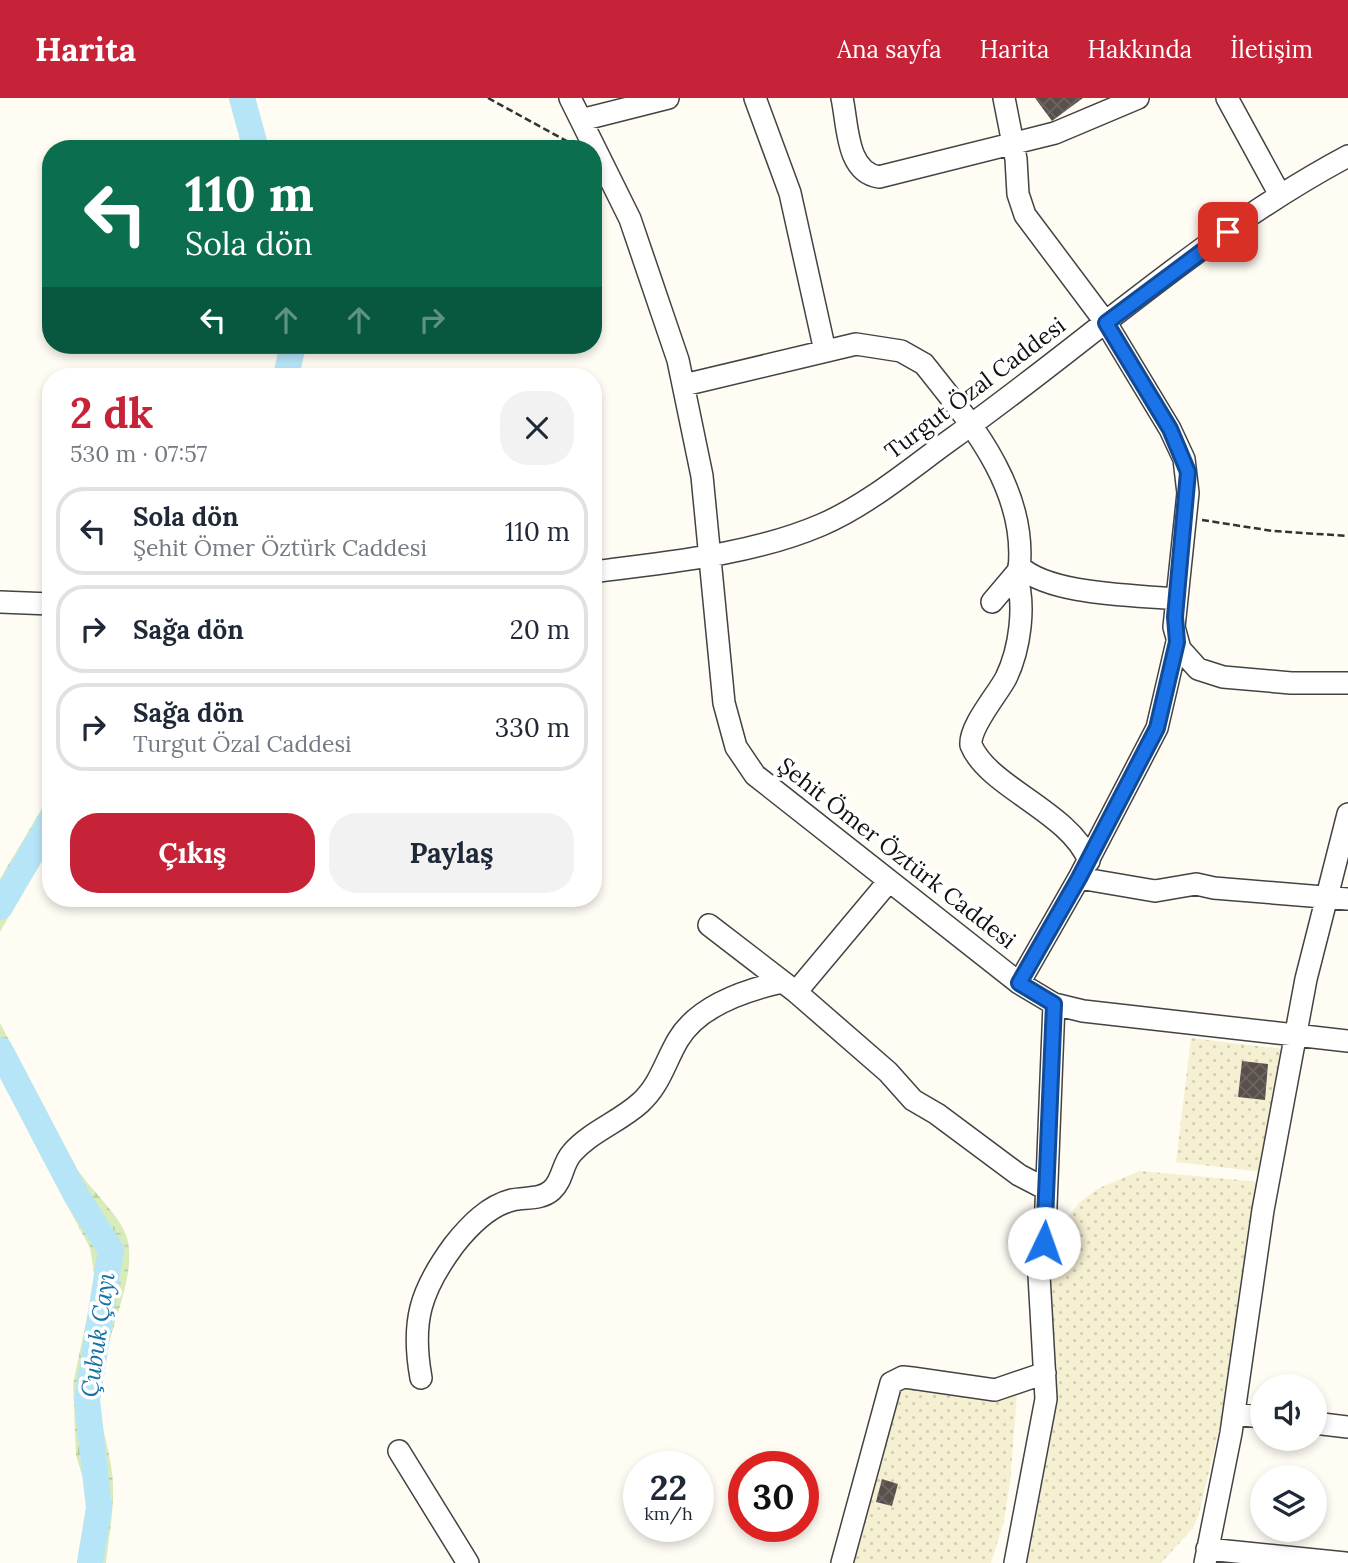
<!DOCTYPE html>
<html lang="tr">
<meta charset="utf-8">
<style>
:root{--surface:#fff;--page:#f2f2f3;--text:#1f2937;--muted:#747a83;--line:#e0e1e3;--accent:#c62338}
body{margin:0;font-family:Lora,serif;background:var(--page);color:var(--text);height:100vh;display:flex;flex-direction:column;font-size:26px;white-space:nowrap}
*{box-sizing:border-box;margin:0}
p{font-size:23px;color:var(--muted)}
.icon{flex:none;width:38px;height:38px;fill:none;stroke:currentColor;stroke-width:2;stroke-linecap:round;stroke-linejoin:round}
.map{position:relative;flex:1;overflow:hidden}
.details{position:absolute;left:42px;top:270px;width:560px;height:539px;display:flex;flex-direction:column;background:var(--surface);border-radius:28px;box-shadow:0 4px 10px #0003}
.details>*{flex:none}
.hud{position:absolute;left:42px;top:42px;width:560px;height:214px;border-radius:28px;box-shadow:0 4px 10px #0003;background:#0b6e4f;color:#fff;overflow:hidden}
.controls{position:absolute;left:1250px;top:1276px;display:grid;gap:14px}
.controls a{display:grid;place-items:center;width:77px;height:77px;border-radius:50%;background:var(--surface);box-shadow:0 4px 10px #0003;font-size:35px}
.speed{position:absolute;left:623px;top:1353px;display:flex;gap:14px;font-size:35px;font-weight:700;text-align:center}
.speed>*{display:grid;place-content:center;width:91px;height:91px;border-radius:50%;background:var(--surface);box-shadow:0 4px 10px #0003;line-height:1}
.speed small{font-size:18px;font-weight:400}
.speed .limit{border:10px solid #d22;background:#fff;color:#111}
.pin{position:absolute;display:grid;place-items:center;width:60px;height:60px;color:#fff;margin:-30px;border-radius:14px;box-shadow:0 4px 10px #0006}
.me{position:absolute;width:77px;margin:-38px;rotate:3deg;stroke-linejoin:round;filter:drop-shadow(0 0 5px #0008)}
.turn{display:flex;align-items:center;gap:24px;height:147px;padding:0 28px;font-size:32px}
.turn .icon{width:91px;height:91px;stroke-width:2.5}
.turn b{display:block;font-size:49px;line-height:60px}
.lanes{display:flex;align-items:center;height:66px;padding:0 28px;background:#0003;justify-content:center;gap:35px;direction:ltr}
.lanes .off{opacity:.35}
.round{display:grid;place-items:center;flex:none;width:74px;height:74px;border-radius:28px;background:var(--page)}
.head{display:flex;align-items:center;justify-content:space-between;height:119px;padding:0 28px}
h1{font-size:42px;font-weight:700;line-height:52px;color:var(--accent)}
.action{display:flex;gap:14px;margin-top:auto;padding:14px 28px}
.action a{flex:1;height:80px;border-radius:28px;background:var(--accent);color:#fff;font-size:28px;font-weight:700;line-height:80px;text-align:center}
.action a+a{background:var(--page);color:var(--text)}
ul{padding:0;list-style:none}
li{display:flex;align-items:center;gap:21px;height:88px;margin:0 14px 10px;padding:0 14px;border:4px solid var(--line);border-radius:28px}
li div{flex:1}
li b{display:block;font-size:26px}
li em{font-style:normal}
header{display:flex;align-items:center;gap:42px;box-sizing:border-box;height:98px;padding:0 35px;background:var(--accent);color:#fff}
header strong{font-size:33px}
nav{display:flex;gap:38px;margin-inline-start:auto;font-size:24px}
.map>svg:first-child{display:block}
</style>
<header>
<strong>Harita</strong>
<nav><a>Ana sayfa</a><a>Harita</a><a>Hakkında</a><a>İletişim</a></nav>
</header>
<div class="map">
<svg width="1348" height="1465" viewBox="0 0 1348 1465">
<defs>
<pattern id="farmland-dots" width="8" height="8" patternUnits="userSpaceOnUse" patternTransform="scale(1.75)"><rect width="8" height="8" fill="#f6f0d2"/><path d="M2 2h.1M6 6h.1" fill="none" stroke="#d2cdb3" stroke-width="1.8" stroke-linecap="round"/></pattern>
<pattern id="wetland-marsh" width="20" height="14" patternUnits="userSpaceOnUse" patternTransform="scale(1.75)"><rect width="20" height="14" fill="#d8ecbb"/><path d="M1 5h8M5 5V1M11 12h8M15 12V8" fill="none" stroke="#b8c9a0"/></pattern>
<pattern id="building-cross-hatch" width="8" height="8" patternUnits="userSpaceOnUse" patternTransform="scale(1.75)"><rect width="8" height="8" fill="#59504c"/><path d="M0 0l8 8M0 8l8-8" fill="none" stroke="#6c6561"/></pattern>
</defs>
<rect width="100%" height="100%" fill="#fffcf4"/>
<path fill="url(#farmland-dots)" d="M1191,940L1283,951L1264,1074L1176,1064Z
M1140,1073L1261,1084L1224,1310L1199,1416L1193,1430L1161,1465H1026L1054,1305L1052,1183L1062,1128L1079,1105L1099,1090Z
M897,1286L1017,1297L1010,1384L1004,1423L991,1465H852Z"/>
<path fill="url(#wetland-marsh)" d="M51,695V744L0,834V781Z
M0,925L77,1071C90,1091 121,1118 127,1140C139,1181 101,1247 99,1291C97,1320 109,1346 112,1375C116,1405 109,1435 106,1465H77L88,1398L76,1357L73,1286L95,1181L90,1150L33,1043L0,969Z"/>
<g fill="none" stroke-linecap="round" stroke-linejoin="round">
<path stroke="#b7e5f8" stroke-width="26" d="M242,0L256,51
M286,278L293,247
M0,809L51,722
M0,952L76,1097L111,1152L87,1302L99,1410L90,1465"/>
</g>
<path fill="url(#building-cross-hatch)" d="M1035,0H1083L1052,23Z
M1242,963L1268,966L1265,1002L1238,999Z
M882,1381L898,1386L892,1408L876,1404Z"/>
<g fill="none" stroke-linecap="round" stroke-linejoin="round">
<g stroke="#434343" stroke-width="24">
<path id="minor" d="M570,0L630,121L678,262L702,378L724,605L736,649L755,677L1019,885L1054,906L1083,913L1348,943
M755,0L790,95L825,253
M842,0C848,27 846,74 879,79L1055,35L1138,0
M1004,0L1016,61L1018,96L1025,117L1106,225L1170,331L1184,361L1188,395L1174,529L1180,551L1198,571L1223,579L1291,585H1348
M1227,0L1280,97
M581,22L668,0
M684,287L856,246L901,253L924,266C970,324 1028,391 1019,472L992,504
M1019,468C1049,497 1134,497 1176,501
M593,474C668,464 751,457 821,427C868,407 911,370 953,340C1084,247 1205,134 1348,58
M1016,477C1026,507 1020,551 1006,580C997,597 969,629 971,647C988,689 1070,714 1089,763
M0,504L51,506
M1079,780L1155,793L1196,786L1214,790L1348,801
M709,827L796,894L888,974L913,1002L937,1016L1019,1077L1046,1091
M1019,885L1079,780L1157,630L1177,544
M796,894L889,783
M421,1280C411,1224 420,1193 454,1147C469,1128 488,1108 512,1102C525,1099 541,1102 552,1092C563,1082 562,1066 572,1055C590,1034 619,1024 640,1005C660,987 665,964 678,942C698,908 746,892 782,884
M1234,1316L1262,1319
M1314,1325L1348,1329
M399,1353L468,1465
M1207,1451L1345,1465
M842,1465L891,1285L903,1279L912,1280L995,1292L1045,1275
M1015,1465L1046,1301L1039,1177L1045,1133L1054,906
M1205,1465L1231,1335L1263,1112L1306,881L1348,716"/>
</g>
<path stroke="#323232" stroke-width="2.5" stroke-dasharray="7 3.5" stroke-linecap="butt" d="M488,0L572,46
M1202,422L1273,433L1348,438"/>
<use href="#minor" stroke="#fff" stroke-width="21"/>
</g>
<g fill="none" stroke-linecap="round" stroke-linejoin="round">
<g stroke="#114b97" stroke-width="18">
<path id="route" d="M1044,1145L1054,906L1019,885L1079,780L1157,630L1177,544L1175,519L1188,374L1170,331L1106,225L1228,134"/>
</g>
<use href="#route" stroke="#1a73e8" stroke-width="12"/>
</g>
<g text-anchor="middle" stroke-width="7" stroke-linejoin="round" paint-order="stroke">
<g font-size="23" fill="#101010" stroke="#fff">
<text transform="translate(975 290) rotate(-37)" y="8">Turgut Özal Caddesi</text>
<text transform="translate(897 755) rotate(38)" y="8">Şehit Ömer Öztürk Caddesi</text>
</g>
<g font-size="24" font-style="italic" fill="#1473a7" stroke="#fff">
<text transform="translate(98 1237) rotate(-82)" y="8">Çubuk Çayı</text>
</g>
</g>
</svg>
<div class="controls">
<a><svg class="icon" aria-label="sound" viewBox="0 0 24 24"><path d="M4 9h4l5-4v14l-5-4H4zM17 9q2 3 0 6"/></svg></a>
<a><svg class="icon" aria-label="layers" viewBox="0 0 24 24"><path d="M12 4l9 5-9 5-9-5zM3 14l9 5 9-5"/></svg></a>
</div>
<div class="speed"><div>22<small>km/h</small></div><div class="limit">30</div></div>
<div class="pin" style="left:1228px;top:134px;background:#d93025"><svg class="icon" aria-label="arrive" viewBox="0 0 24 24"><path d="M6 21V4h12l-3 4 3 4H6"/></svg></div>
<svg class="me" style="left:1044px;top:1145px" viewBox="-20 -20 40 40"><circle r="19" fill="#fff"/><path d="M0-13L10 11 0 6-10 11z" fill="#1a73e8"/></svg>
<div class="hud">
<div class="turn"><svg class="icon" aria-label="left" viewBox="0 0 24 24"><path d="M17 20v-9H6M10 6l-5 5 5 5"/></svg><div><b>110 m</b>Sola dön</div></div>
<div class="lanes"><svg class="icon" aria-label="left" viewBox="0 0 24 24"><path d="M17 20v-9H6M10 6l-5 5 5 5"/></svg><svg class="icon off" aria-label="ahead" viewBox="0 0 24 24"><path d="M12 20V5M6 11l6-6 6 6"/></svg><svg class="icon off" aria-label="ahead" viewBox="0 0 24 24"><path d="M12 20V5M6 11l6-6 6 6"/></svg><svg class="icon off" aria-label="right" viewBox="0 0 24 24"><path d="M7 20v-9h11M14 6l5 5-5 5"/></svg></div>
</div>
<section class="details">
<div class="head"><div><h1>2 dk</h1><p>530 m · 07:57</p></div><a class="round"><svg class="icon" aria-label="close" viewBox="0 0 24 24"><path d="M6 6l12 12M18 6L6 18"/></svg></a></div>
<ul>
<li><svg class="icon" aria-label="left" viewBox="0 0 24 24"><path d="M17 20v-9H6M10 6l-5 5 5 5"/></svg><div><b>Sola dön</b><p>Şehit Ömer Öztürk Caddesi</p></div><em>110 m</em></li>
<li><svg class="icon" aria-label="right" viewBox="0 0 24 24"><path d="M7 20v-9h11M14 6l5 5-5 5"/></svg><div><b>Sağa dön</b></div><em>20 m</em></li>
<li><svg class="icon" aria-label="right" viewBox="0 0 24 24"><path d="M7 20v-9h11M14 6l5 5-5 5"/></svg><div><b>Sağa dön</b><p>Turgut Özal Caddesi</p></div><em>330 m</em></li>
</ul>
<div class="action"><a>Çıkış</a><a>Paylaş</a></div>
</section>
</div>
